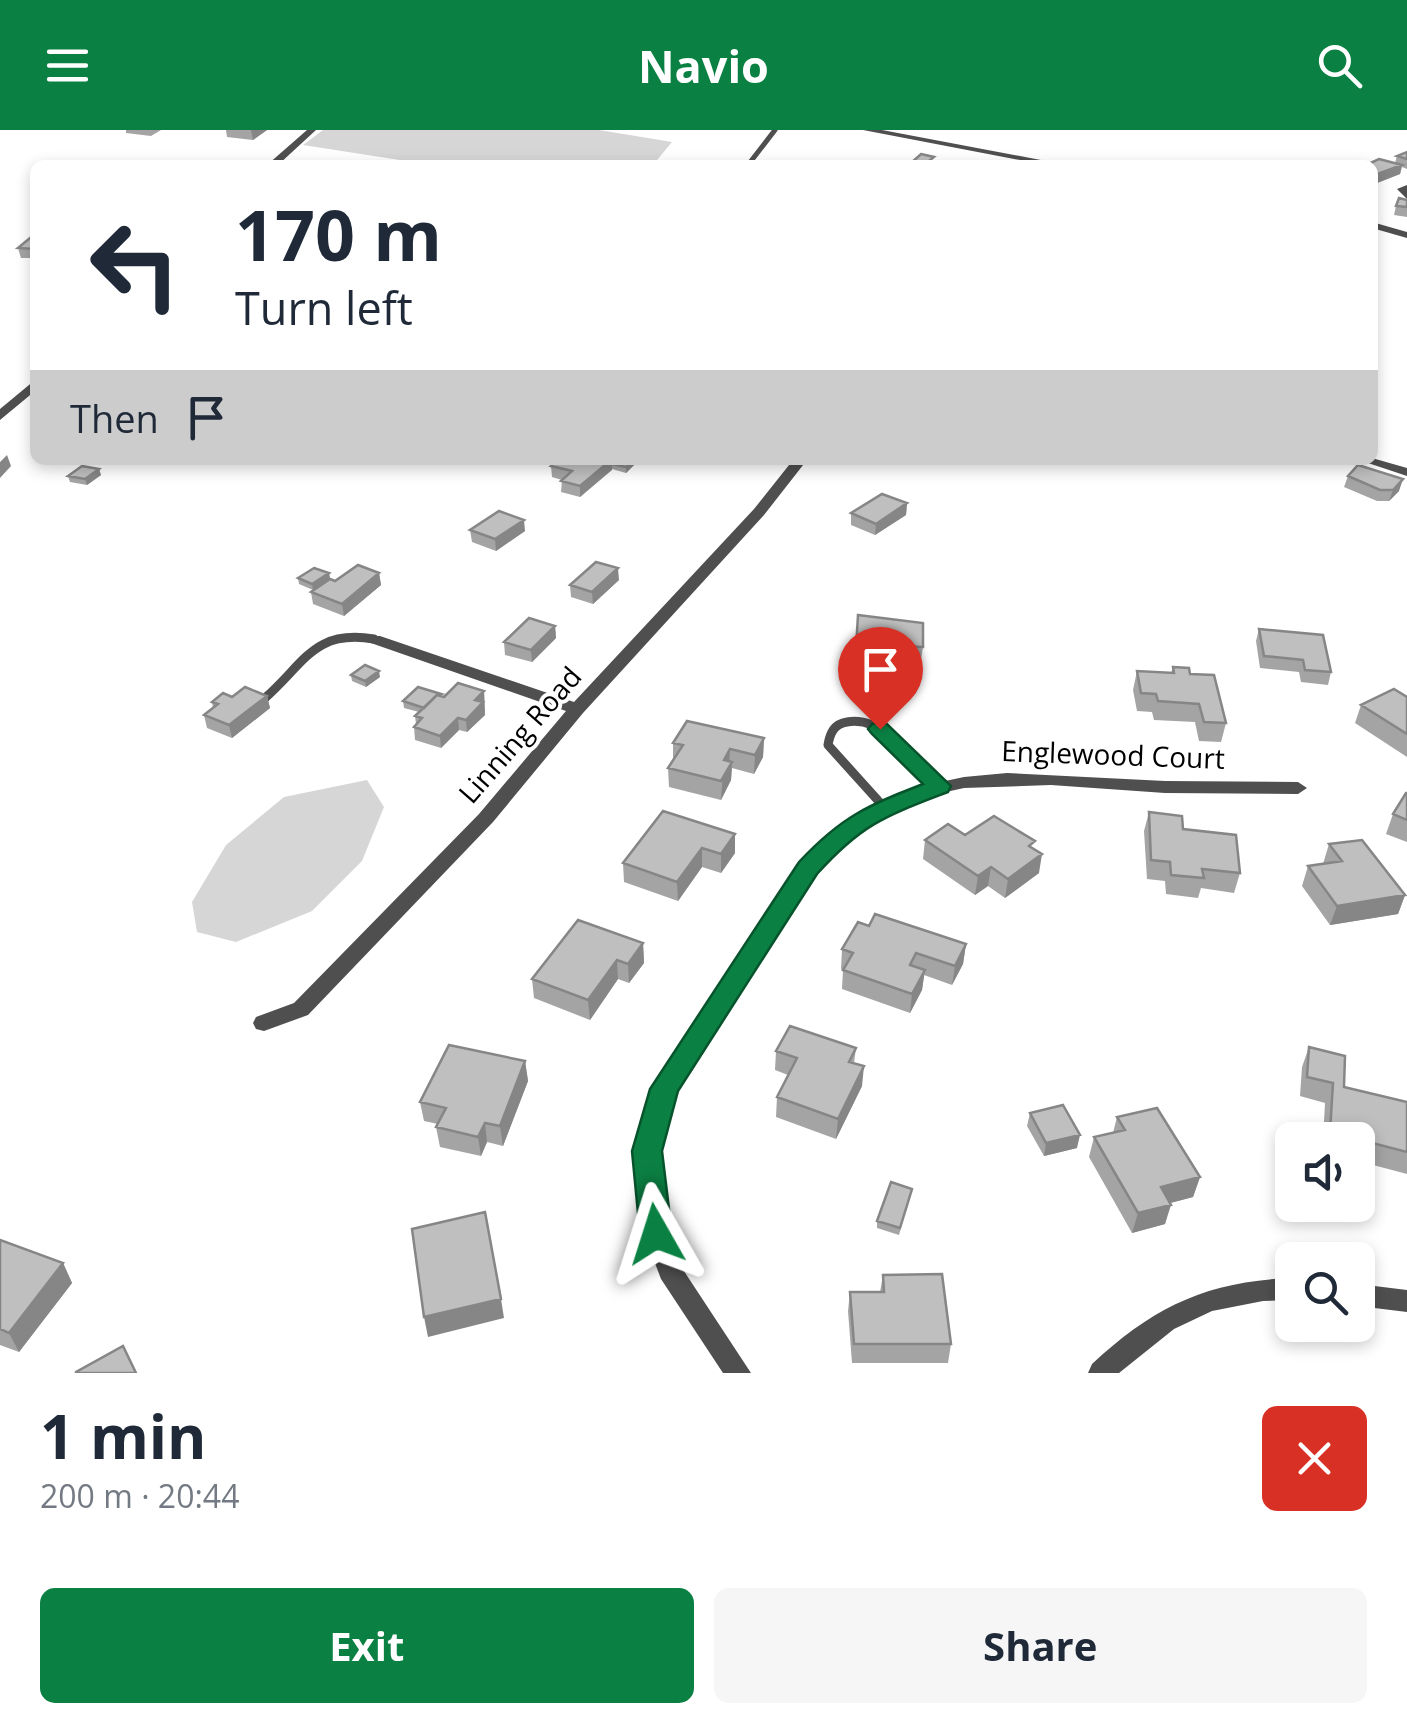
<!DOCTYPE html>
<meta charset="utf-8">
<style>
:root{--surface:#fff;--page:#f6f6f7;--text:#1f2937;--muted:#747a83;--accent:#0b8043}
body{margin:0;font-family:"Open Sans",sans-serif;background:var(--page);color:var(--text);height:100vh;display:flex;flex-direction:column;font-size:38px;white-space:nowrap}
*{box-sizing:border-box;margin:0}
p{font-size:32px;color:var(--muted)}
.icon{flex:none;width:55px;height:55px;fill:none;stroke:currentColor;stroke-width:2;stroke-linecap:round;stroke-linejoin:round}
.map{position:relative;height:1243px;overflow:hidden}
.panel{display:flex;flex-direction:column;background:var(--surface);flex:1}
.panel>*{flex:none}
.banner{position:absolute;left:30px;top:30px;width:1348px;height:305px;border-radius:15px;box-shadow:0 5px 15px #0003;background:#fff;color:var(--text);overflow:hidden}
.controls{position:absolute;left:1275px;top:992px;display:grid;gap:20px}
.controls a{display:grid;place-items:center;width:100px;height:100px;border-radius:15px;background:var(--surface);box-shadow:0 5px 15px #0003;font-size:50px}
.pin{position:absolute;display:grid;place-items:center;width:85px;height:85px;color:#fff;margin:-102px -42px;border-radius:50% 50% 50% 0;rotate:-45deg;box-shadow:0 0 10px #0007}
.pin .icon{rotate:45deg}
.me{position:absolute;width:110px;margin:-55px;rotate:354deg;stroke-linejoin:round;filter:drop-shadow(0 0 8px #0008)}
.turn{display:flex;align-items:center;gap:35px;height:210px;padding:0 40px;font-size:45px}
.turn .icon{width:130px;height:130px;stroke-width:2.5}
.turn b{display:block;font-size:70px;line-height:85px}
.then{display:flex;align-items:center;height:95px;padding:0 40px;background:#0003;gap:20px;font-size:38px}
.round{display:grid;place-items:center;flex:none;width:105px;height:105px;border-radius:15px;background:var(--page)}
.overview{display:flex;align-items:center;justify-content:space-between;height:170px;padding:0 40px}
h1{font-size:60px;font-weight:700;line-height:75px}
.primary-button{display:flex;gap:20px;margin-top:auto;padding:20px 40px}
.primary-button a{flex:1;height:115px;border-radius:15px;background:var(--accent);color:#fff;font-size:40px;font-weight:700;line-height:115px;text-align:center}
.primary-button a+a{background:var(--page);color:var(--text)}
header{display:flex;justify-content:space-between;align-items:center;height:130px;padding:0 40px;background:var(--accent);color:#fff;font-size:45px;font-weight:700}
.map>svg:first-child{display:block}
</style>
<header><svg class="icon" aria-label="menu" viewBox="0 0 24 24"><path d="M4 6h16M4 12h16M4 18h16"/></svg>Navio<svg class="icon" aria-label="search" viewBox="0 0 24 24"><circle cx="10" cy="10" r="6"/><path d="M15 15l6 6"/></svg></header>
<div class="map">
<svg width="1407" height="1243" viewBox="0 0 1407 1243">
<rect width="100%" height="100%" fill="#fff"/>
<path fill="#d6d6d6" d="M323,0H599L672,12L653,35H432L303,15Z
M367,650L384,677L362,731L312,781L236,812L197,802L192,772L226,715L284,667Z"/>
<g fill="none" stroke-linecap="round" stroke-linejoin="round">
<path stroke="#4f4f4f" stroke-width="5" d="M748,35L775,0"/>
<path stroke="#4f4f4f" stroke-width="9" d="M265,568C305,533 314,499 374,509
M883,676L828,615C830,603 834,594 847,592C885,585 917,633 939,656"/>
<path fill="#4f4f4f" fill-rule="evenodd" d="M307,0H316L278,35H267Z
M863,0H882L1067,35H1046Z
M1407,55V69L1397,59Z
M1372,92L1407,102V108L1372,98Z
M35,250V261L0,290V279Z
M1372,328L1407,338V346L1359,330H1372Z
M793,330H807L764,385L583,583L493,692L308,885L264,901L256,899L253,893L256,887L294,873L479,684L566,581L368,512L366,509L368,506H380L574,572L754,379Z
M1007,643L1165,651L1298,652L1307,658L1298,664L1165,663L1051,655L964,658L928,666L890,682L852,707L815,743L675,961L658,1021L668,1104L680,1135L751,1243H723L661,1149L644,1104L636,1021L654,959L801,733L839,698L877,674L917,657L964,647Z
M1292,1148V1170L1263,1171L1212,1181L1174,1199L1119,1243H1088L1092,1234C1153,1177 1207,1151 1292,1148Z
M1358,1154L1407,1160V1182L1358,1176Z"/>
</g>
<path fill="#a4a4a4" d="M126,0H161L151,6L126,3Z
M226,0H267L253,10L227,7Z
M1407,22V39L1402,37L1400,44L1372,55V35L1395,33L1397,26Z
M1407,70V87L1394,85L1396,76Z
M35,108V128H21L18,118Z
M636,333L626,343L612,339L580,367L561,362L562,350L552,347L551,336Z
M99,339L101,345L87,355L70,352L68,346Z
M1348,346L1399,361L1389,371H1377L1344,357Z
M907,373L906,385L875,405L851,395V383Z
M470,400L525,401L496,421L472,412Z
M329,443L330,449L313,460L299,454L298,448Z
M379,443L381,455L344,486L313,474L311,462L335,451Z
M619,450L593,474L571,467L570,455Z
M858,485L923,517L921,530L882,527L881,532L855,530Z
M555,496L556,508L532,532L505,525L504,512Z
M1259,499L1331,542L1328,555L1301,552L1299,542L1260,538L1256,511Z
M1173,537L1190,544L1226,593L1221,612L1199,611L1195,592L1154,590L1152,582L1137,581L1133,560L1137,541L1171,543Z
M351,545L380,547L366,557L352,551Z
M484,561L485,585L467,602L459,600L441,618L415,610L414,597L416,594L415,586L419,582L404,578L403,571Z
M267,566L270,578L232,608L207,598L204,585L213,578L212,572L232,567Z
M1407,567V627L1355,593L1361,575Z
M764,608L763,627L754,644L732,638L731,650L721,670L669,657L668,638L673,630V613Z
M1407,663V712L1386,704L1393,684Z
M1149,682L1183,699L1240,743L1234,763L1201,758L1198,768L1166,764L1165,751L1147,749L1144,701Z
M735,704V723L721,743L702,737L678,771L624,752L623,733Z
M965,705L1034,719L1039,743L1005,768L988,756L975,765L923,729L925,710Z
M1329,714L1405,765L1398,784L1330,795L1302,756L1308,736L1323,734Z
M869,796L966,814L963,834L952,855L924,845L922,860L910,883L842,859L843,840L841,839L842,819Z
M643,813L644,833L629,853L618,849L590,890L534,868L532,849Z
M1309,917L1344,957L1407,972V1044L1358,1031V1010H1323L1325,973L1300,966L1302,937Z
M856,918L854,933L862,956L836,1009L776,987L777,967L788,945L775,940L776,921Z
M525,931L528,951L503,1016L487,1012L481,1026L440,1017L436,997L438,994L424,991L420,972Z
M1030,983L1077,1018L1044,1026L1027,996Z
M1117,987L1200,1047L1193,1067L1170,1073L1165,1094L1132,1103L1089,1027L1094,1007L1113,1003Z
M912,1059L899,1105L877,1098V1091Z
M0,1110L63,1133L72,1153L19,1222L0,1215Z
M883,1145L951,1214L948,1233H852L848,1181L850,1162H880Z"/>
<path fill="#868686" d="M251,0H267L253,10Z
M1402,35L1400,44L1372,55L1374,46Z
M7,325L11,336L0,348V332Z
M612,330V340L580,367V356Z
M633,330H636V333L626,343V337Z
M99,339L101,345L87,355L85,349Z
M1403,349L1399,361L1389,371L1393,360Z
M907,373L906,385L875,405L876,394Z
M524,390L525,401L496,421L495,409Z
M618,438L619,450L593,474L592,462Z
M329,443L330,449L313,460L312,454Z
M379,443L381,455L344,486L342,474Z
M555,496L556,508L532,532L531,520Z
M379,541L380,547L366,557L365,551Z
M484,561L485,585L467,602L466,590L475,570Z
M267,566L270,578L232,608L229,595Z
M458,588L459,600L441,618L440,606Z
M764,608L763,627L754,644L755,625Z
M730,619L729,636L732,632L731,650L721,670L724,630Z
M735,704V723L721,743V724Z
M702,718V737L678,771L677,752Z
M1042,724L1039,743L1005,768L1008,749Z
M991,737L988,756L975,765L978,746Z
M1405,765L1398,784L1330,795L1337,776Z
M643,813L644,833L629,853L628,834Z
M966,814L963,834L952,855L955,836Z
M617,830L618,849L590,890L588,870Z
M925,840L922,860L910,883L912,864Z
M525,931L528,951L503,1016L500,996Z
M864,936L862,956L836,1009L838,989Z
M485,993L487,1012L481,1026L478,1007Z
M1080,1005L1077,1018L1044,1026L1046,1013Z
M1200,1047L1193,1067L1155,1077L1161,1057Z
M1171,1075L1165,1094L1132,1103L1138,1083Z
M63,1133L72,1153L19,1222L9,1203Z
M501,1169L504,1188L428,1207L424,1187Z"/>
<path fill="#bfbfbf" stroke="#868686" stroke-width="2.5" d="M1407,22V29L1397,26Z
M921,24L934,27L924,35L911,33Z
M1379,29L1402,35L1372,46V35H1366Z
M1399,68L1407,70V77L1396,76Z
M30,108H35V119L18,118Z
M558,330H611L580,356L561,351L572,341L551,336Z
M612,330H633L626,337L612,334Z
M1358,335L1403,349L1393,360H1380L1348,346Z
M82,336L99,339L85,349L68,346Z
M882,364L907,373L876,394L851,383Z
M499,381L524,390L495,409L470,400Z
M596,432L618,438L592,462L570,455Z
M358,435L379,443L342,474L311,462L330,449L335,451Z
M314,438L329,443L312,454L298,448Z
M858,485L923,493V517L882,515V520L856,518Z
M529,488L555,496L531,520L504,512Z
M1259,499L1323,505L1331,542L1305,540L1303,530L1264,526Z
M365,535L379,541L365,551L351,545Z
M1173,537L1189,538L1190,544L1214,545L1226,593L1204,592L1199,574L1158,571L1156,564L1141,563L1137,541L1174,543Z
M458,553L484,561L475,570L483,572L466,590L458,588L440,606L414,597L422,588L415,586L437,565L444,567Z
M245,557L267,566L229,595L204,585L218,574L212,572L223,563L232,567Z
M418,557L441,564L437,565L424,578L403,571Z
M1394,559L1407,567V604L1361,575Z
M687,591L764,608L755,625L730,619L724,630L732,632L721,651L668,638L683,615L673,613Z
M1406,663H1407V690L1393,684Z
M663,681L735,704L721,724L702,718L677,752L623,733Z
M1149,682L1182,686L1183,699L1236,705L1240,743L1202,739L1204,748L1171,745L1170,732L1151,730Z
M994,686L1035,711L1029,716L1042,724L1008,749L991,737L978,746L925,710L948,694L965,705Z
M1362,710L1405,765L1337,776L1308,736L1342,731L1329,714Z
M875,784L966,814L955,836L916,823L910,835L925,840L912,864L843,840L853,823L842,819L858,792L869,796Z
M578,790L643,813L628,834L617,830L588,870L532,849Z
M790,896L856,918L849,932L864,936L838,989L777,967L797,928L776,921Z
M449,915L525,931L500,996L485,993L478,1007L436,997L446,978L420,972Z
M1309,917L1345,926L1344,957L1407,972V1022L1330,1002L1333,953L1307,947Z
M1063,975L1080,1005L1046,1013L1030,983Z
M1157,978L1200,1047L1161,1057L1171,1075L1138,1083L1094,1007L1125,1000L1117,987Z
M891,1052L912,1059L900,1098L877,1091Z
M485,1082L501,1169L424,1187L412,1099Z
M0,1110L63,1133L9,1203L0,1199Z
M942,1144L951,1214H854L850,1162H884L883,1145Z
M123,1216L136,1243H76V1242Z"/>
<path fill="#0b8043" stroke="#07532c" stroke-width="2.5" d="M880,592L887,594L951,656L948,662C886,686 863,693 817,744L678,961L662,1021L672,1104L667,1113L656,1117L645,1113L640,1104L632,1021L650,959L799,732C842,686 867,676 923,654L872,604L868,599L872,594Z"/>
<g text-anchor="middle" stroke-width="8" stroke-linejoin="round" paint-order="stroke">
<g font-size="28" fill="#000" stroke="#fff">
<text transform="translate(520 605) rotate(-49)" y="10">Linning Road</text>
<text transform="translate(1113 625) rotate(2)" y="10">Englewood Court</text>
</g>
</g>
</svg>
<div class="controls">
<a><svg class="icon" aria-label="sound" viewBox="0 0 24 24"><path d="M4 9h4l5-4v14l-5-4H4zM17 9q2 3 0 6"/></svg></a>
<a><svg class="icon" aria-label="search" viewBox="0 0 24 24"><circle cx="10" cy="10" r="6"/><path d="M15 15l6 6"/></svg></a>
</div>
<div class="pin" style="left:880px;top:599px;background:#d93025"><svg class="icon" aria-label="arrive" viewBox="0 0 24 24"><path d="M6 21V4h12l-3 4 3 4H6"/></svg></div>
<svg class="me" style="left:656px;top:1104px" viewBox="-20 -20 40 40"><path d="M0-17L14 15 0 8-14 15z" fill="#0b8043" stroke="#fff" stroke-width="4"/></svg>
<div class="banner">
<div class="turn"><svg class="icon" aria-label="left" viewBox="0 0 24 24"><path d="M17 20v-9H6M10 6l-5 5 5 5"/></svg><div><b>170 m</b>Turn left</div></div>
<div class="then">Then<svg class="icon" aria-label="arrive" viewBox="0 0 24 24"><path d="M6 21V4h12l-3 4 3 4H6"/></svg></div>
</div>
</div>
<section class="panel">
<div class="overview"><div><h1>1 min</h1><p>200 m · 20:44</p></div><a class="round" style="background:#d93025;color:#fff"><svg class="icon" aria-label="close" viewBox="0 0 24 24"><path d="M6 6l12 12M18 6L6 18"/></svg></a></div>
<div class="primary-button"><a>Exit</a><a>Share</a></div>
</section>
